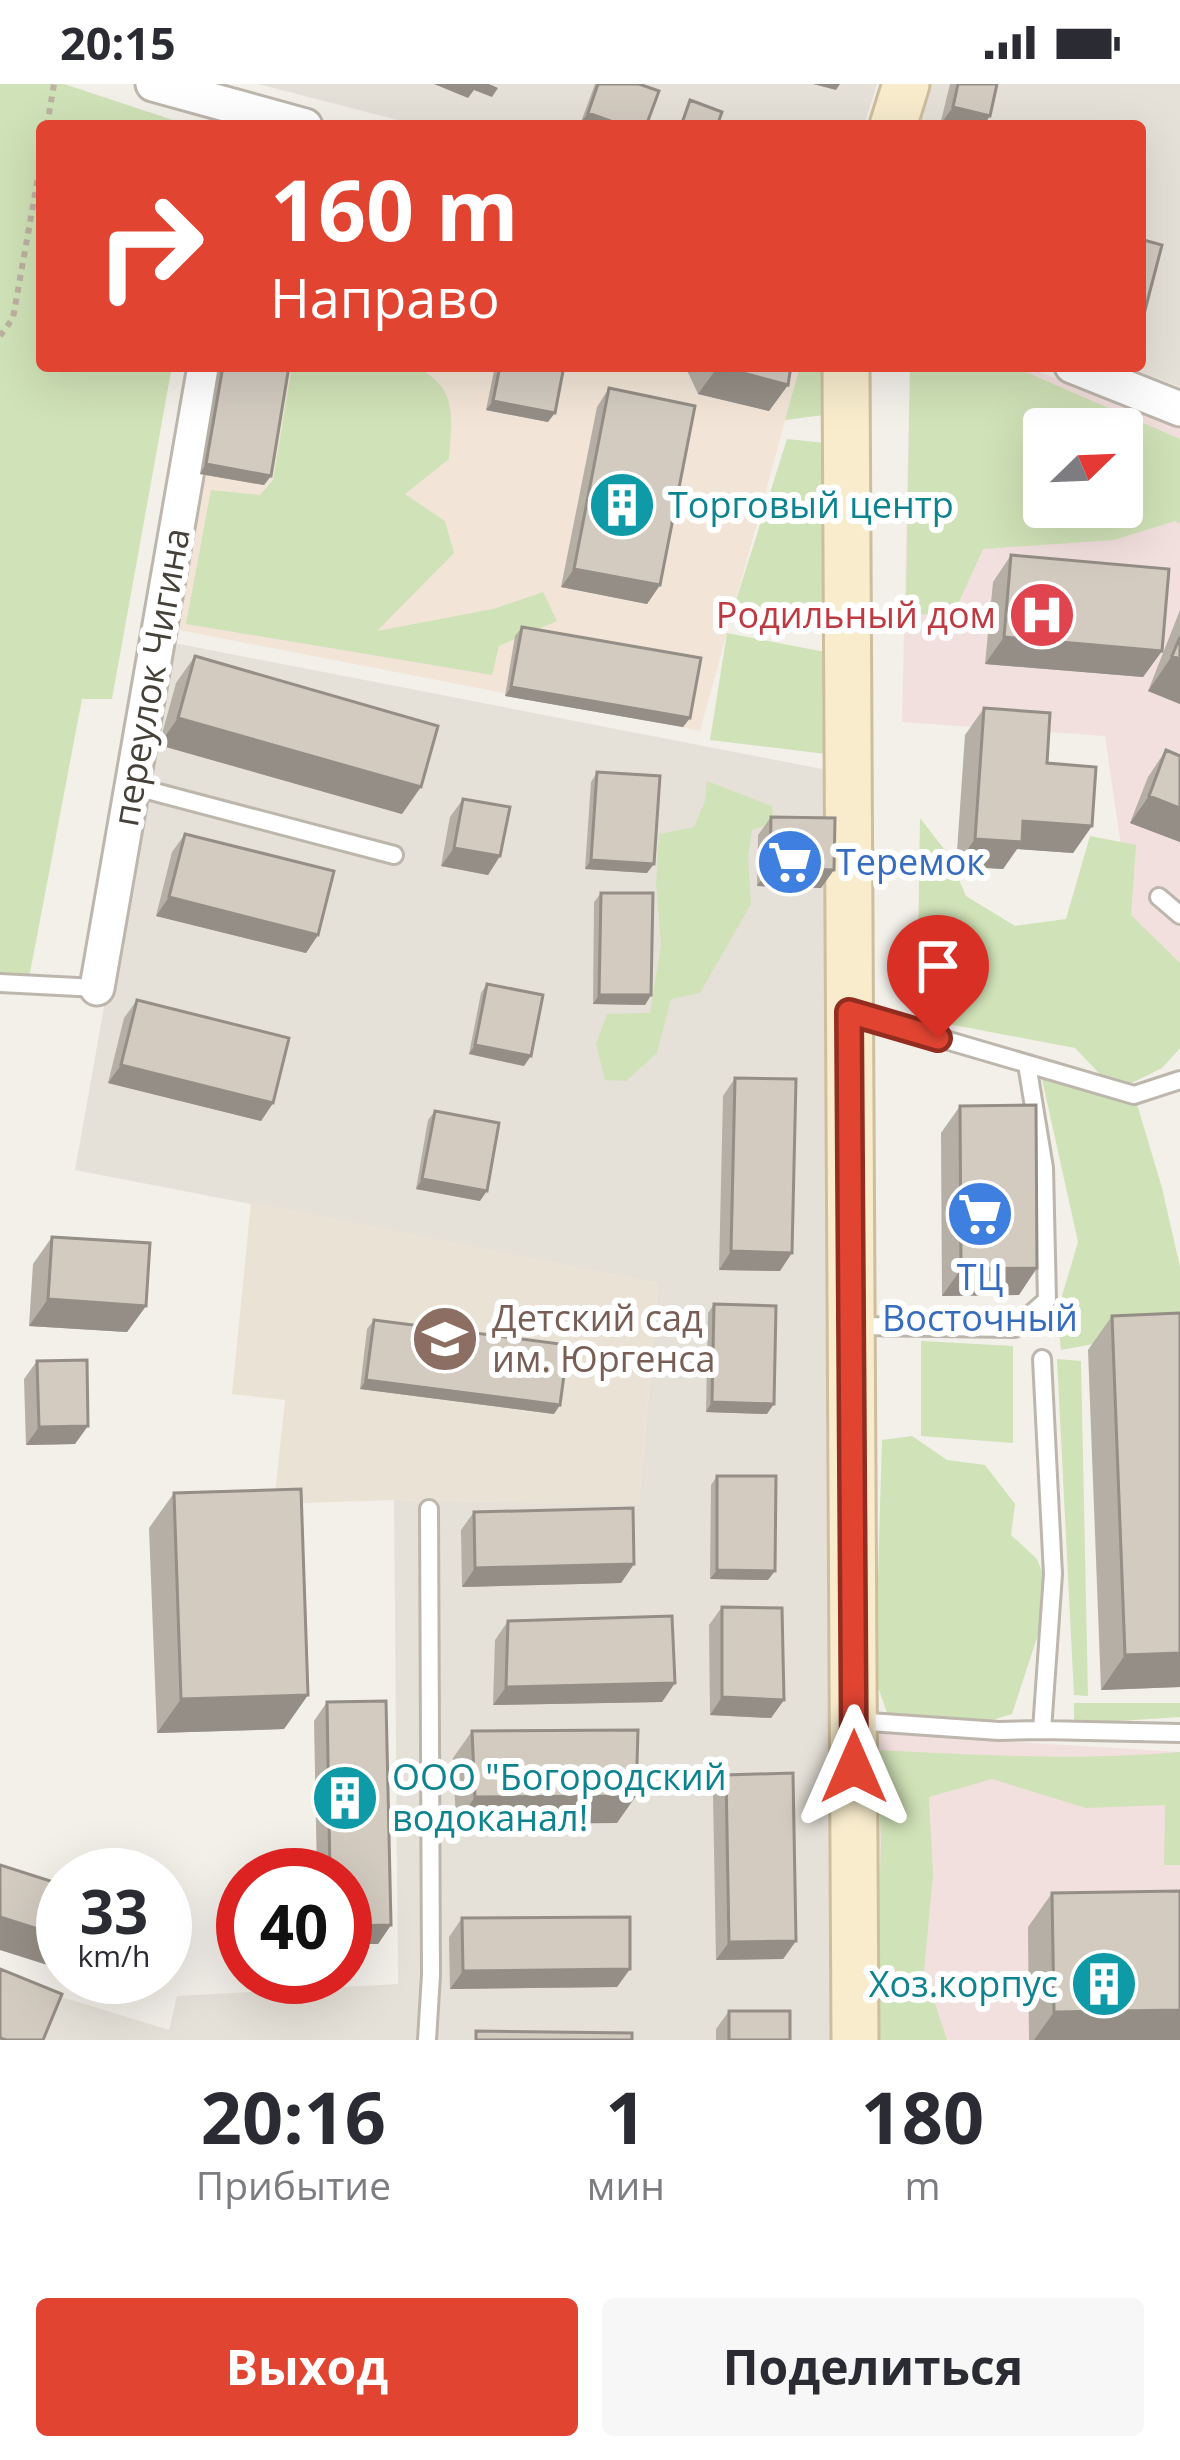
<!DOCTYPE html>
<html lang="ru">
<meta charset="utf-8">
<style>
:root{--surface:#fff;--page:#f7f7f7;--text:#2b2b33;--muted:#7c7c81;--accent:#e14532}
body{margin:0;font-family:"Open Sans",sans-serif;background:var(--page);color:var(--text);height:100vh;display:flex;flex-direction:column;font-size:45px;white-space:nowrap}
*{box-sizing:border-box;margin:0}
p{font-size:39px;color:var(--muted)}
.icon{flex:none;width:66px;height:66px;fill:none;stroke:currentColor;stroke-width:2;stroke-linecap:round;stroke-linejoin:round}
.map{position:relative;height:1956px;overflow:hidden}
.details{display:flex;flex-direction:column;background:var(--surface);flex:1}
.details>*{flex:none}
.banner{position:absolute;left:36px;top:36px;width:1110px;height:252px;border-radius:12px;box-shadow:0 12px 48px #0002;background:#e14532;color:#fff;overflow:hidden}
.needle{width:78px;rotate:67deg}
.tools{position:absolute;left:1023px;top:324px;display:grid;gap:24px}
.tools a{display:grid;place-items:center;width:120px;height:120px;border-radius:12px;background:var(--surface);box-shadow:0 12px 48px #0002;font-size:60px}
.speed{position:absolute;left:36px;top:1764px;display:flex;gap:24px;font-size:60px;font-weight:700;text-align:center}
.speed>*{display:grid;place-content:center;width:156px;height:156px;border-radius:50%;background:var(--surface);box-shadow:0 12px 48px #0002;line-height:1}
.speed small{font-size:30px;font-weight:400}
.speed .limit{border:18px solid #d22;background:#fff;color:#111}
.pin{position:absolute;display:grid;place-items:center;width:102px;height:102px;color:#fff;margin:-123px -51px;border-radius:50% 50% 50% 0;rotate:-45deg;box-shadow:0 0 12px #0007}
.pin .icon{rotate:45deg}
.me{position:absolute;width:132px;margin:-66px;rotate:0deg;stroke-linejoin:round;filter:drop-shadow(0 0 9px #0008)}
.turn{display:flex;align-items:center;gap:42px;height:252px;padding:0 36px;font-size:54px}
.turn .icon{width:156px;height:156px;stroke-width:2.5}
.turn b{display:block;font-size:84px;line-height:102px}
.eta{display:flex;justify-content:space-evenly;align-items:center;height:204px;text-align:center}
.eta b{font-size:72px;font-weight:700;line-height:84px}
.button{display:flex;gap:24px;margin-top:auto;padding:24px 36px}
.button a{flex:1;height:138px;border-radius:12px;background:var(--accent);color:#fff;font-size:48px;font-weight:700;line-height:138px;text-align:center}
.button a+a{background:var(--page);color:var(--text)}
.status{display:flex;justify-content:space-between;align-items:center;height:84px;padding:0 60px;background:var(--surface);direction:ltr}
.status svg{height:33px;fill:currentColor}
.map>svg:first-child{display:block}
</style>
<div class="status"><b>20:15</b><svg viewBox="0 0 49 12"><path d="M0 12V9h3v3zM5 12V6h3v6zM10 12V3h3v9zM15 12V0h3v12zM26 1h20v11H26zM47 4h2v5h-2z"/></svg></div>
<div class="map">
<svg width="1180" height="1956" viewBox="0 0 1180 1956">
<rect width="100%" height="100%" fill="#f3efe9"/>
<path fill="#e6e1d8" d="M258,0H877L864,42H421Z
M920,0H1180V303L1125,282H1140V42H907Z
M169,558L853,691L843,1956H0V1894L169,1946L177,1912L398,1900L394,1416L639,1420L658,1199L75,1086Z"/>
<path fill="#f2e5d7" d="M216,282H800L700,647L174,545L197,435Z"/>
<path fill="#eae3d5" d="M251,1118L658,1199L639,1421L395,1416L274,1420L285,1316L232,1310Z"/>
<path fill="#f2e0de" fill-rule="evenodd" d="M910,282H1024L1180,342V895L1137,872L1105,652L902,638ZM1044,345H1122V423H1044Z
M871,1649L1180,1668V1956H868L879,1801Z"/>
<path fill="#d0e2b7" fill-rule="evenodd" d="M0,0H64L191,42H42V282H172L112,615H82L29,894L0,892Z
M292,282H413C459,302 452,333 449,375L405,410L445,437L454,469L377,547L493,525L543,508L557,537L499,562L492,591L186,540L211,406L260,411L273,396Z
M800,282H825L831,330L785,336Z
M910,282H1012L1180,355V440L1175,437L1114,456L983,465L953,531L906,530ZM1044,345H1122V423H1044Z
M787,355L826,359L830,522L811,529L734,523Z
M727,549L830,569L834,671L710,656Z
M707,697L772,722L774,739L752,746L748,773L751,820L700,909L671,915L657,969L626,997L605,996L596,960L607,930L650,929L661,861L656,798L659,750L694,743L705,717Z
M920,734L948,770L966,812L1015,842L1066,835L1090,752L1136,761L1131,831L1180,879V964L1162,984L1116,1007L1075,964L917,934Z
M1042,995L1137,1020L1162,1104L1180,1183V1244L1061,1266L1057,1229L1078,1158Z
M921,1257L1013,1262V1359L921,1352Z
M1057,1275L1081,1277L1088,1612L1074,1611Z
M912,1352L947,1376L985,1381L1015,1420L1011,1451L1037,1475L1051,1511L1012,1630L966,1644L888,1632L875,1594L882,1356Z
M1074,1619H1180V1633L1074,1640Z
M877,1666C978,1671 1079,1677 1180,1668V1781H1164L1165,1721L1086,1724L992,1695L929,1713L933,1791L924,1887L947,1956H875L881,1757Z"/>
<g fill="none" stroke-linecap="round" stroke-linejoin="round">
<g stroke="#bdb6ad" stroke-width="22">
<path id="lane" d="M132,702L394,771
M1159,813L1180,831
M0,899L97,904
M850,928L1134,1011L1180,996
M853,1242L1015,1244L1047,1216L1044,1084L1027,980
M1042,1275L1053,1490L1042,1646L1180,1649
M855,1637L999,1647L1042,1646
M427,1956L431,1891L429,1425"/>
</g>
<g stroke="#bdb6ad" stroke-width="39">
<path id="street" d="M153,0L305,42
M1072,282L1180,325
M97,904L205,282"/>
</g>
<g stroke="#cdbf9e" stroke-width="51">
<path id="secondary" d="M893,42L906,0
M846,282L855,1956"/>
</g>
<path stroke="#bdb1a0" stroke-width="6" stroke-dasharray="6 6" stroke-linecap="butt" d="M47,42L54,0
M0,252L13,234L42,71"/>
<use href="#lane" stroke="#fff" stroke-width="16"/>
<use href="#street" stroke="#fff" stroke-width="33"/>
<use href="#secondary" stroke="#f8eccd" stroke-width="45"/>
</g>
<path fill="#b5afa5" d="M595,0H639L581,38Z
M950,0H997L990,32L983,42L940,41Z
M218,282H289L271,392L264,401L200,390Z
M495,282H564L548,338L486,326Z
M685,282H791L788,301L769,327L698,310Z
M609,304L660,501L647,520L561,503L597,323Z
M1011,471L1162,567L1143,593L985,580L993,498Z
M1180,526V620L1148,607Z
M522,543L690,634L683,643L505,612L515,552Z
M195,572L402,730L159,661L176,599Z
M984,624L1047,679L1092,742L1073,769L1017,765L1003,785L956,782L965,651Z
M1166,666L1180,672V758L1130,739L1148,693Z
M597,688L647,789L585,785L591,698Z
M463,715L500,772L488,791L441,782L450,733Z
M771,733L821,804L757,802L758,751Z
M185,750L318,851L306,869L156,832L172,768Z
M601,809L651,911L645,921L593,920L594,818Z
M487,900L524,982L469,970L481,909Z
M137,916L273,1019L261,1037L108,999L124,934Z
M735,994L780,1187L719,1186L723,1012Z
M960,1022L1019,1211L942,1212L941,1049Z
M435,1027L480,1117L416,1105L428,1036Z
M52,1153L146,1222L127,1248L29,1242L33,1180Z
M714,1220L767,1330L706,1328L708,1229Z
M1180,1229V1603L1101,1606L1088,1266L1112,1232Z
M374,1236L554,1330L360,1305L367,1245Z
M37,1277L75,1360L26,1361L24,1295Z
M717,1392L768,1496L710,1495L711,1401Z
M174,1409L308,1611L284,1645L157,1649L149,1444Z
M474,1428L634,1480L621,1499L462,1503L461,1446Z
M722,1523L784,1616L771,1634L710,1631L709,1541Z
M508,1537L675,1599L662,1618L493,1621L495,1556Z
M327,1618L391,1841L378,1860L345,1791H317L314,1637Z
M472,1647L617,1739L456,1740L453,1674Z
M726,1691L796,1857L783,1875L716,1876L713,1709Z
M1052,1809L1180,1956H1029L1028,1843Z
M462,1834L630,1885L617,1903L450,1905L449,1853Z
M729,1927L790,1956H716V1945Z"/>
<path fill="#948e86" d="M434,0H489L498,4L492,13L474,6L468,14Z
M813,0H840L836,6Z
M953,23L990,32L983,42L940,41Z
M588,29L624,42H592L581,38Z
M717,284L788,301L769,327L698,310Z
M493,317L555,329L548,338L486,326Z
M206,380L271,392L264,401L200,390Z
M574,485L660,501L647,520L561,503Z
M1004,553L1162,567L1143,593L985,580Z
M1172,572L1180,575V620L1148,607Z
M511,603L690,634L683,643L505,612Z
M178,634L421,703L402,730L159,661Z
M1149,712L1180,724V758L1130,739Z
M1023,737L1092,742L1073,769L1017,765L1003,785L956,782L975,755Z
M454,764L500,772L488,791L441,782Z
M591,776L654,780L647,789L585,785Z
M770,784L834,786L821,804L757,802Z
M169,813L318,851L306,869L156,832Z
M599,911H651L645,921L593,920Z
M475,961L531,972L524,982L469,970Z
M121,981L273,1019L261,1037L108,999Z
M422,1095L487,1107L480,1117L416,1105Z
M731,1167L792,1169L780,1187L719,1186Z
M1037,1184L1019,1211L942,1212L961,1185Z
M48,1215L146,1222L127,1248L29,1242Z
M366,1296L560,1321L554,1330L360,1305Z
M712,1318L774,1320L767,1330L706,1328Z
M88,1342L75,1360L26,1361L39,1343Z
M634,1480L621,1499L462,1503L475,1484Z
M717,1486L775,1487L768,1496L710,1495Z
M1180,1569V1603L1101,1606L1125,1571Z
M675,1599L662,1618L493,1621L506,1603Z
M308,1611L284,1645L157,1649L181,1615Z
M722,1613L784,1616L771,1634L710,1631Z
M636,1712L617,1739L456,1740L475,1713Z
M0,1833L63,1853V1886L0,1866Z
M391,1841L378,1860H345V1842Z
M796,1857L783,1875L716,1876L729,1858Z
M630,1885L617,1903L450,1905L463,1887Z
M1180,1926V1956H1034L1054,1928Z"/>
<path fill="#d3cbc0" stroke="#948e86" stroke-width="3" d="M598,0H639L659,7L646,42H624L588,29Z
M958,0H997L990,32L953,23Z
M690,16L722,28L717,42H681Z
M1140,155L1162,161L1144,230L1140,229Z
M223,282H289L271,392L206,380Z
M500,282H564L555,329L493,317Z
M717,282H791L788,301Z
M609,304L695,322L660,501L574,485Z
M1011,471L1169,485L1162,567L1004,553Z
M522,543L701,574L690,634L511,603Z
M1180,553V575L1172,572Z
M195,572L438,642L421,703L178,634Z
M984,624L1050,629L1047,679L1096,683L1092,742L1023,737L1022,758L975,755Z
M1166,666L1180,672V724L1149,712Z
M597,688L660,692L654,780L591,776Z
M463,715L510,723L500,772L454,764Z
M771,733L835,734L834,786L770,784Z
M185,750L334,787L318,851L169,813Z
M601,809H653L651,911H599Z
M487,900L543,911L531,972L475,961Z
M137,916L289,954L273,1019L121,981Z
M735,994L796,995L792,1169L731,1167Z
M1036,1021L1037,1184L961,1185L960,1022Z
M435,1027L499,1039L487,1107L422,1095Z
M52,1153L150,1159L146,1222L48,1215Z
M714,1220L776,1222L774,1320L712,1318Z
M1180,1229V1569L1125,1571L1112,1232Z
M374,1236L568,1261L560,1321L366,1296Z
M87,1276L88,1342L39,1343L37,1277Z
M717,1392H776L775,1487L717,1486Z
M301,1405L308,1611L181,1615L174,1409Z
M633,1424L634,1480L475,1484L474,1428Z
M722,1523L782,1524L784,1616L722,1613Z
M672,1532L675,1599L506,1603L508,1537Z
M386,1617L391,1841L345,1842V1791H330L327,1618Z
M638,1646L636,1712L475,1713L472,1647Z
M793,1689L796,1857L729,1858L726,1691Z
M0,1781L63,1801V1853L0,1833Z
M1180,1807V1926L1054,1928L1052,1809Z
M630,1833V1885L463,1887L462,1834Z
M0,1885L62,1910L43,1956H6L0,1954Z
M729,1927H790V1956H729Z
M476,1947L632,1949V1956H476Z"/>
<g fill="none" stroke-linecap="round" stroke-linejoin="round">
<g stroke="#922d20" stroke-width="30">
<path id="route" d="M854,1683L849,928L938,954"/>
</g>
<use href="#route" stroke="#e14532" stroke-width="21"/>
</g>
<defs>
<g id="building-disc" transform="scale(3.45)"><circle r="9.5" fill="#0f9aa8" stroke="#fff"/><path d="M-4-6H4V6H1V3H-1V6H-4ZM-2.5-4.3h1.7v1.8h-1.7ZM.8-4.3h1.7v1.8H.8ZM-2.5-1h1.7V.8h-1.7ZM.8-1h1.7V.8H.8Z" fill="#fff"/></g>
<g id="hospital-disc" transform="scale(3.45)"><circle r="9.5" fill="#e0444e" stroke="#fff"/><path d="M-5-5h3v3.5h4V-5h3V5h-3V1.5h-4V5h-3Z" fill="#fff"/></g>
<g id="supermarket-disc" transform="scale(3.45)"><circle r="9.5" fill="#3f7fe0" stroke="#fff"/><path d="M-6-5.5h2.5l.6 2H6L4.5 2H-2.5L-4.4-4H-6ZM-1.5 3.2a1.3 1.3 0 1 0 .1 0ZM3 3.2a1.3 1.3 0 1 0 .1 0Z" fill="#fff"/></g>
<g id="school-disc" transform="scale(3.45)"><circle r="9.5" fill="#8d6e63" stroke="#fff"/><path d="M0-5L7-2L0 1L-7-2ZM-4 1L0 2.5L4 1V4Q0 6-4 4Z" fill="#fff"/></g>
</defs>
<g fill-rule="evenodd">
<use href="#building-disc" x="622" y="421"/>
<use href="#hospital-disc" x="1042" y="531"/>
<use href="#supermarket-disc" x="790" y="778"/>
<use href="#supermarket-disc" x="980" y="1130"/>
<use href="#school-disc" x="445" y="1255"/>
<use href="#building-disc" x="345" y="1714"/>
<use href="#building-disc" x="1104" y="1900"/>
</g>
<g text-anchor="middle" stroke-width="12" stroke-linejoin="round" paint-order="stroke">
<g font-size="36" fill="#0d838f" stroke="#fff" text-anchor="start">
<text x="668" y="434">Торговый центр</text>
<text x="392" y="1706">ООО "Богородский<tspan x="392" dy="41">водоканал!</tspan></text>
<text x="1058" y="1913" text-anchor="end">Хоз.корпус</text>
</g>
<g font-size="36" fill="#be3a42" stroke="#fff" text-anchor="end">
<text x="996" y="544">Родильный дом</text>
</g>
<g font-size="36" fill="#454038" stroke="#fff">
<text transform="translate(151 593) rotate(-80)" y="13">переулок Чигина</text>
</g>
<g font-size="36" fill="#366cbe" stroke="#fff" text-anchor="start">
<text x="836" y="791">Теремок</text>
<text x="980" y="1206" text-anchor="middle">ТЦ<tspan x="980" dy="41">Восточный</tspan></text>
</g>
<g font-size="36" fill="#785e54" stroke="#fff" text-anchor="start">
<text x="492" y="1247">Детский сад<tspan x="492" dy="41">им. Юргенса</tspan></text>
</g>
</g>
</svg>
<div class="tools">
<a><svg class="needle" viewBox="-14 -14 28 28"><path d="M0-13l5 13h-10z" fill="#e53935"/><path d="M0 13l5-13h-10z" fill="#7c7c81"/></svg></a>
</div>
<div class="speed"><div>33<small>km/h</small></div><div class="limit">40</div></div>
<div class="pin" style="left:938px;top:954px;background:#d93025"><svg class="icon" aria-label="arrive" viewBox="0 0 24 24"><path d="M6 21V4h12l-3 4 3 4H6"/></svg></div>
<svg class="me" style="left:854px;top:1683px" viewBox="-20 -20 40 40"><path d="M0-17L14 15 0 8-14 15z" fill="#e14532" stroke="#fff" stroke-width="4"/></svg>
<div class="banner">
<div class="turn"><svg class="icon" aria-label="right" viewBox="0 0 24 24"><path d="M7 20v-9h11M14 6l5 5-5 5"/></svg><div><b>160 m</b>Направо</div></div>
</div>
</div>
<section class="details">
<div class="eta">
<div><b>20:16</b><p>Прибытие</p></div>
<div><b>1</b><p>мин</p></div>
<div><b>180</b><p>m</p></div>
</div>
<div class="button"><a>Выход</a><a>Поделиться</a></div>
</section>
